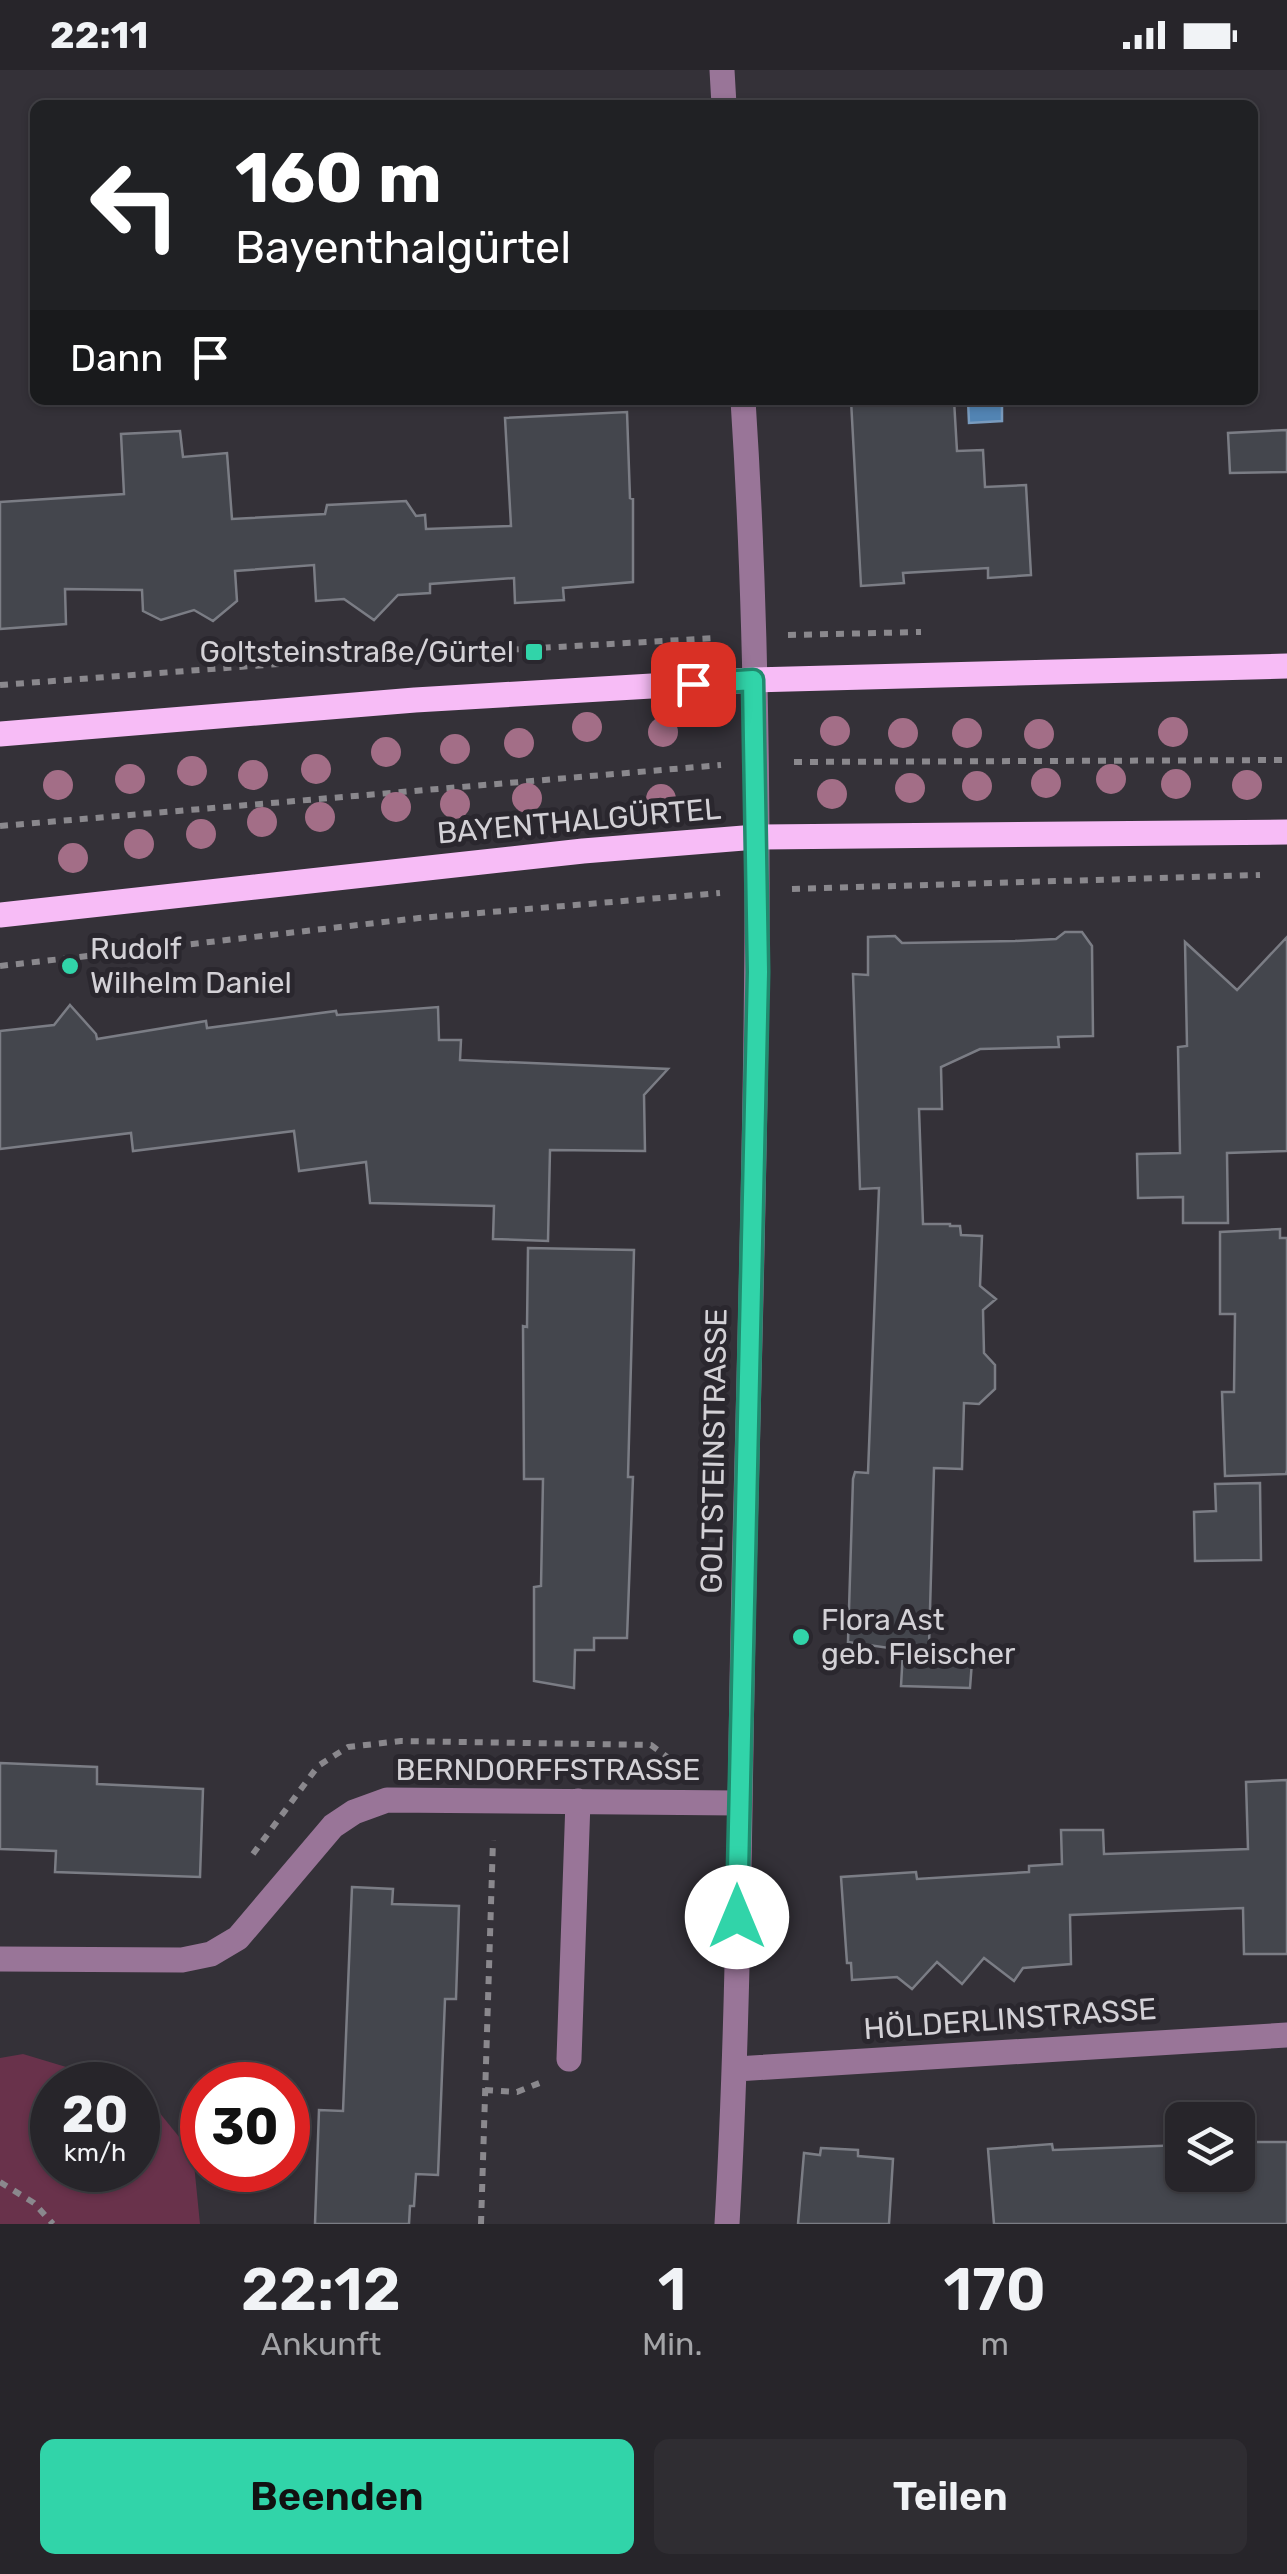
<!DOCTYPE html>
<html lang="de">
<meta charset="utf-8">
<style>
:root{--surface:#27252a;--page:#2f2d32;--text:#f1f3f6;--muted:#a4a5a8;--line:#434247;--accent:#31d4a9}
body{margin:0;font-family:Rubik,sans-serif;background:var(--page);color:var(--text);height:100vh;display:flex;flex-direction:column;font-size:38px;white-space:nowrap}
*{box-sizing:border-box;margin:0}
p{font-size:32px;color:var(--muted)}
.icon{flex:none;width:55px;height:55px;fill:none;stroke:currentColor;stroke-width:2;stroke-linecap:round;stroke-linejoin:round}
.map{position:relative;height:2154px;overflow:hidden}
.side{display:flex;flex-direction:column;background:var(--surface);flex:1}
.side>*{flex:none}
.guide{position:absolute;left:30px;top:30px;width:1228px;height:305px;border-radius:15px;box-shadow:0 2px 8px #0004,0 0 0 2px var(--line);background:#202124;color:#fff;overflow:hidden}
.fabs{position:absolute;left:1165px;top:2032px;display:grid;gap:20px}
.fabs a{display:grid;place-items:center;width:90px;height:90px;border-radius:15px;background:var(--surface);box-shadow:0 2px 8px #0004,0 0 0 2px var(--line);font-size:50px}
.speed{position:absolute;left:30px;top:1992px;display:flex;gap:20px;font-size:50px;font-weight:700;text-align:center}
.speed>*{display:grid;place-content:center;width:130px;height:130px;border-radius:50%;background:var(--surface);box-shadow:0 2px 8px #0004,0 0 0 2px var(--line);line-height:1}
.speed small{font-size:25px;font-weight:400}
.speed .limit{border:15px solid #d22;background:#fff;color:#111}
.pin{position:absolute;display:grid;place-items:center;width:85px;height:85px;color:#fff;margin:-42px;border-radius:20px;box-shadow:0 5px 15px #0006}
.me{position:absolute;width:110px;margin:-55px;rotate:0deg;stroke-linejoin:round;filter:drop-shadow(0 0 8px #0008)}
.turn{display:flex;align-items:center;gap:35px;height:210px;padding:0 40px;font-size:45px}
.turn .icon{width:130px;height:130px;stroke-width:2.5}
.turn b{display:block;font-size:70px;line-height:85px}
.then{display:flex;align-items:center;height:95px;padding:0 40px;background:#0003;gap:20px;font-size:38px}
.eta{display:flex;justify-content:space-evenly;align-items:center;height:170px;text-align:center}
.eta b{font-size:60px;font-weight:600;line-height:70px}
.primary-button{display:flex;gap:20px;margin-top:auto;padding:20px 40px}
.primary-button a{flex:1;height:115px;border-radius:15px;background:var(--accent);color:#111;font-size:40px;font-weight:600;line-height:115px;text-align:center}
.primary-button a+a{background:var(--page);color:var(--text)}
.status{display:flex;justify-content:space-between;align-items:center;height:70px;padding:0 50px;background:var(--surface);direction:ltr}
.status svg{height:28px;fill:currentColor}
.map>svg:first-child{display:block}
</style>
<div class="status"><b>22:11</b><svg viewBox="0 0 49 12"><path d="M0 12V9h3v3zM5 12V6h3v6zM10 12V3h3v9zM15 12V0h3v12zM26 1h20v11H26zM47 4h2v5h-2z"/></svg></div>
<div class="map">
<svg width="1287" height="2154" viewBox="0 0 1287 2154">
<rect width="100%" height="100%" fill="#343138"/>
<path fill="#69324b" d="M23,1984L126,2015H52V2100H138V2019L141,2020L193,2084L200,2154H0V1988Z"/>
<path fill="#5284b3" stroke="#799bbe" stroke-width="2.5" d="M968,330H1002V351L969,353Z"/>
<path fill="#44464d" stroke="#7b7d85" stroke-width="2.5" d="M851,330H954L957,381L983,380L985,417L1026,415L1031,505L988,508V498L903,503L904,513L861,516Z
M627,342L630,428L633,429V512L563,518L564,530L515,533L514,508L430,514V523L398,525L374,550L344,529L316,531L314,495L235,501L237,531L213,551L194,540L161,550L143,541L142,520L65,519L66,554L0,559V432L124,424L121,364L180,361L183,387L227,383L232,449L325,444L327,435L406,431L416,446L425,445L426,459L511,456L505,348Z
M1287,360V402L1230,403L1228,363Z
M1065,862H1082L1092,876L1093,966L1058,967L1059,977L980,979L941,997L942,1039H919L923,1154H950V1156H960L961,1165L982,1166L980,1216L996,1229L983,1240L984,1283L995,1295V1319L979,1334L964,1333L962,1399L934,1398L929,1576L973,1578L970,1618L901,1616L903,1580L848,1572L853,1409L855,1402L868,1403L879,1118L860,1119L853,904L868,905V867L895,866L902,873L1015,871L1056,869Z
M1287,867V1081L1227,1083L1228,1153H1183V1127L1138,1128L1137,1084L1180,1083L1178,977L1187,976L1185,872L1237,920Z
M70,935L96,964L97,969L206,951L207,958L336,941L337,945L438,937L439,970H461L460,990L668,999L644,1025L645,1081L550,1080L548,1171L493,1169L494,1136L370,1133L366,1092L299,1101L294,1061L133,1081L131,1063L0,1079V961L54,955Z
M1280,1159V1168H1287V1400L1286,1404L1225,1406L1222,1322H1234L1235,1244H1220V1162Z
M528,1178L634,1180L628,1407H633L627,1568H594V1580H575L574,1618L534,1611V1517L541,1516L543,1409H524L523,1256L527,1257Z
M1260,1413L1261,1490L1195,1491L1194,1442L1216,1441L1215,1414Z
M0,1693L97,1697V1714L203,1719L200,1807L55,1802L56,1781L0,1779Z
M1287,1710V1884H1244L1243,1838L1070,1845L1071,1894L1023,1898L1014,1911L984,1888L962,1914L937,1892L912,1919L897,1907L852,1910L851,1893H847L841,1807L916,1802L917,1809L1029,1802V1796L1062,1794L1061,1760H1103L1104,1784L1248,1779L1246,1712Z
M352,1817L393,1819L392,1834L459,1836L456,1929H445L438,2105L416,2104L414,2136H410L409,2154H315L319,2040L343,2041Z
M1254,2072H1287V2154H994L988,2079L1052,2074L1053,2080L1182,2075V2105H1238V2073Z
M821,2078L858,2080V2086L893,2089L889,2154H798L804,2083L820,2085Z"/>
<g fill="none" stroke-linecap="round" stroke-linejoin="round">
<path stroke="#8a888d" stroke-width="6" stroke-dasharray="8 8" stroke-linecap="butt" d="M788,565L921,562
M0,615L345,589L716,568
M794,692L1287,690
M0,756L721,695
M792,819L1260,805
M0,896L419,848L720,823
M253,1784L318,1696L348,1677L401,1671L651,1675L674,1692
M485,2020L517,2022L542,2012
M0,2112L34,2133L53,2154
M481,2154L493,1770"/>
<path stroke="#997598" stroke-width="25" d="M722,0L724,35
M0,1889L182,1890L211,1884L238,1868L333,1756L354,1742L387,1730L738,1733
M569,1989L578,1731
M736,1999L1287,1965
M727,2154C741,1913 739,1671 746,1430C755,1064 767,696 743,330"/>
<path stroke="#f7bcf6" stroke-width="25" d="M0,664L415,630L753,610L1287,596
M0,845L583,781L756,767L1287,762"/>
</g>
<g fill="#a36e87">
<circle cx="587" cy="657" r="15"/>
<circle cx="835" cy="661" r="15"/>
<circle cx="663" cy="662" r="15"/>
<circle cx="1173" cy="662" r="15"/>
<circle cx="903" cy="663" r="15"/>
<circle cx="967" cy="663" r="15"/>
<circle cx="1039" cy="664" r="15"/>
<circle cx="519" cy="673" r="15"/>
<circle cx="455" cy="679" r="15"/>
<circle cx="386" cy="682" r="15"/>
<circle cx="316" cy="699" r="15"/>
<circle cx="192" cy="701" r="15"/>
<circle cx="253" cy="705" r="15"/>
<circle cx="130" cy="709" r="15"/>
<circle cx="1111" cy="709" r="15"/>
<circle cx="1046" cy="713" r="15"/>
<circle cx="1176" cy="714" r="15"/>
<circle cx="58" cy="715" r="15"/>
<circle cx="1247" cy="715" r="15"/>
<circle cx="977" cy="716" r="15"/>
<circle cx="910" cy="718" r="15"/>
<circle cx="832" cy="724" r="15"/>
<circle cx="527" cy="728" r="15"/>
<circle cx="661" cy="729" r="15"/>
<circle cx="455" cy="734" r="15"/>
<circle cx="396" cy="737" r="15"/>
<circle cx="320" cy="747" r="15"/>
<circle cx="262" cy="752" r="15"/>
<circle cx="201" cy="764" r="15"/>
<circle cx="139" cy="774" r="15"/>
<circle cx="73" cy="788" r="15"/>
</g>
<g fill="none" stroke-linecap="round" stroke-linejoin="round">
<g stroke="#208a6e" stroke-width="25">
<path id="route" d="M693,614L753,610L758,902L737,1847"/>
</g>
<use href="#route" stroke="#31d4a9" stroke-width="18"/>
</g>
<g fill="#31d4a9" stroke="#2a272e" stroke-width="4">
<rect x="524" y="572" width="20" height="20" rx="5"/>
<circle cx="70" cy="896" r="10"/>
<circle cx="801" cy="1567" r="10"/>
</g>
<g text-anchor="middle" stroke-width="10" stroke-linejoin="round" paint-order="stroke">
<g font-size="30" fill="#d3d1d6" stroke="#2a272e" text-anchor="start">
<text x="514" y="592" text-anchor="end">Goltsteinstraße/Gürtel</text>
<text x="90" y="889">Rudolf<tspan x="90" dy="34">Wilhelm Daniel</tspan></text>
<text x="821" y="1560">Flora Ast<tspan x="821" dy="34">geb. Fleischer</tspan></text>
</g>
<g font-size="30" fill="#d3d1d6" stroke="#2a272e">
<text transform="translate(579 751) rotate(-5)" y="10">BAYENTHALGÜRTEL</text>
<text transform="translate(714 1381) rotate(-89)" y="10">GOLTSTEINSTRASSE</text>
<text x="548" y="1710">BERNDORFFSTRASSE</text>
<text transform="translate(1010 1949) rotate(-4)" y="10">HÖLDERLINSTRASSE</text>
</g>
</g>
</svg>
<div class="fabs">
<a><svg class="icon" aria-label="layers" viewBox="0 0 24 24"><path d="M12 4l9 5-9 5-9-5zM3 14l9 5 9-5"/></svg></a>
</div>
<div class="speed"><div>20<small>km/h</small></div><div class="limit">30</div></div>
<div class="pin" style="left:693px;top:614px;background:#d93025"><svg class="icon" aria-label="arrive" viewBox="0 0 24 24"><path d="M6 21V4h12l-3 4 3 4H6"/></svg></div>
<svg class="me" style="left:737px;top:1847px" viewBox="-20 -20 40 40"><circle r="19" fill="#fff"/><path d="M0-13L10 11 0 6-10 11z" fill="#31d4a9"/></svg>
<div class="guide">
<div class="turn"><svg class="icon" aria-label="left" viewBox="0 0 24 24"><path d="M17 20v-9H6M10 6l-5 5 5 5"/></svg><div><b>160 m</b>Bayenthalgürtel</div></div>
<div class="then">Dann<svg class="icon" aria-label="arrive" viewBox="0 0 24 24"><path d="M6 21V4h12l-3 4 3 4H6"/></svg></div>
</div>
</div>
<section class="side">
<div class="eta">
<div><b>22:12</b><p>Ankunft</p></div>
<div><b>1</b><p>Min.</p></div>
<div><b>170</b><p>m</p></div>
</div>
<div class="primary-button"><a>Beenden</a><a>Teilen</a></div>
</section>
